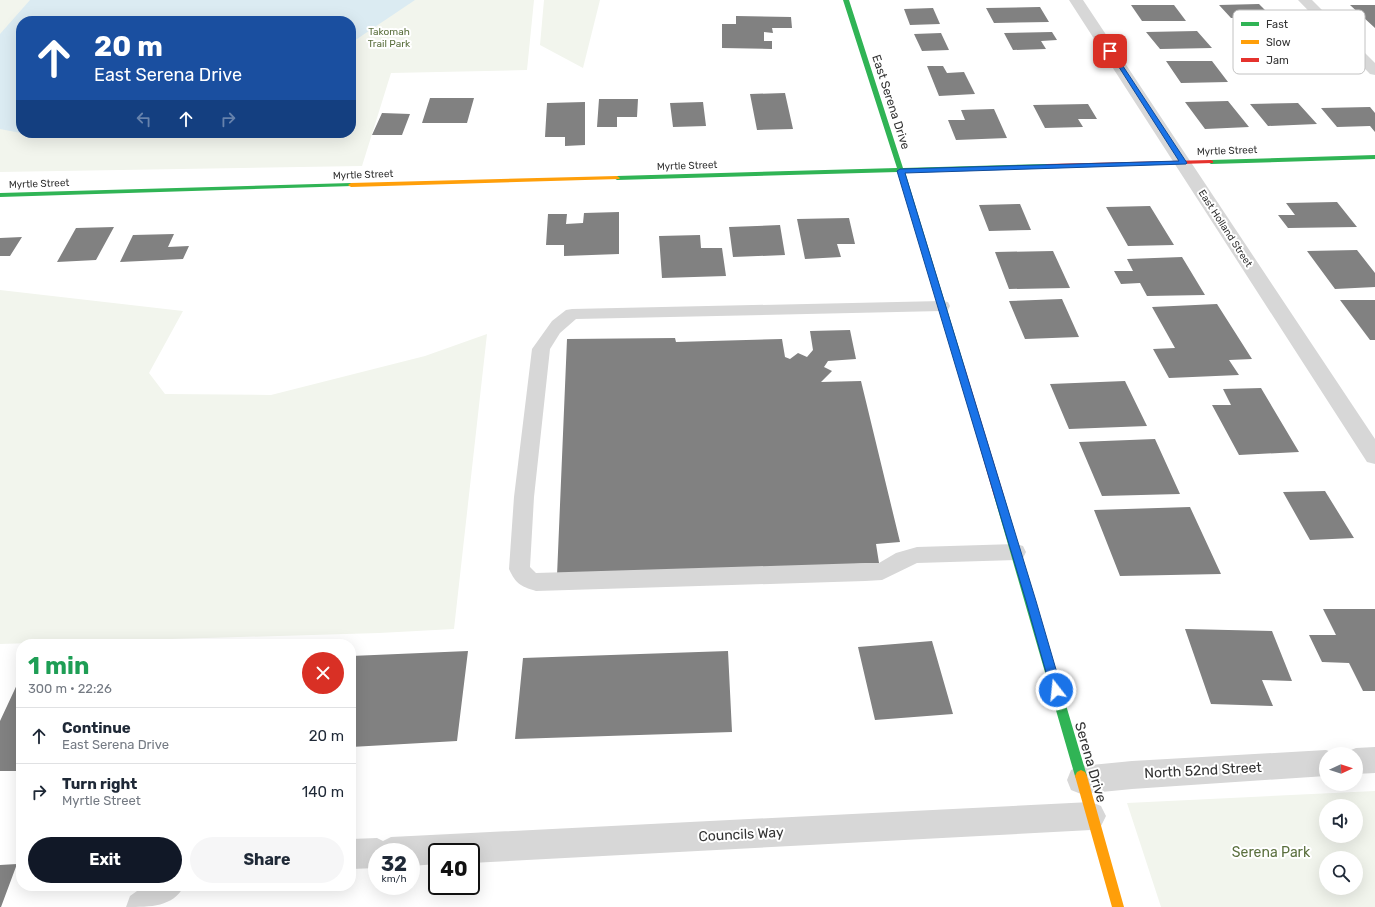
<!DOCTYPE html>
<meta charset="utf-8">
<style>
:root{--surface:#fff;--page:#f6f6f7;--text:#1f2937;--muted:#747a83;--line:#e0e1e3;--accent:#111827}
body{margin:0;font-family:Rubik,sans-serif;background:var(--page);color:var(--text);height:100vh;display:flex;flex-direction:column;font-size:15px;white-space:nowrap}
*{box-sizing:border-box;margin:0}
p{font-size:13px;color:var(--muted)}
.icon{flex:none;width:22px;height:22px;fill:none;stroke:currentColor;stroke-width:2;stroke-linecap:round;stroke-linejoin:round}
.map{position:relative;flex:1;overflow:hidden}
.side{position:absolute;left:16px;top:639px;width:340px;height:252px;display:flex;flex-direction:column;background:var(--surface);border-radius:16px;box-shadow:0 4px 16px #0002}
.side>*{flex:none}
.hud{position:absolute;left:16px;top:16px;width:340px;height:122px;border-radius:16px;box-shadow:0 4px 16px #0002;background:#1a4fa0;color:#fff;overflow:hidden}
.needle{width:26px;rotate:87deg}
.fabs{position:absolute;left:1319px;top:747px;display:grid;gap:8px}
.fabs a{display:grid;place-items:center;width:44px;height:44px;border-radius:50%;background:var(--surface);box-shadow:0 4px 16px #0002;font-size:20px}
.speed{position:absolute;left:368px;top:843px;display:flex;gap:8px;font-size:20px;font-weight:700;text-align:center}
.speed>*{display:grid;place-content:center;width:52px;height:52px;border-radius:50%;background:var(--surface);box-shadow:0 4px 16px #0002;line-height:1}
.speed small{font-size:10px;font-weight:400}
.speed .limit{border:2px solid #111;border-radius:6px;background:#fff;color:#111}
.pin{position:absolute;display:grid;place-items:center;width:34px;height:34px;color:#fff;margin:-17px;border-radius:8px;box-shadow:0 2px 6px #0006}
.me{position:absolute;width:44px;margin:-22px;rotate:344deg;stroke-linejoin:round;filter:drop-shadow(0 0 3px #0008)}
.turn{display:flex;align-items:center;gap:14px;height:84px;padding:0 12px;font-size:18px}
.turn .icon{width:52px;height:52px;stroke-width:2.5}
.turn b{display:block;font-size:28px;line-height:34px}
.lanes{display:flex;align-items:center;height:38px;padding:0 12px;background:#0003;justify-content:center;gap:20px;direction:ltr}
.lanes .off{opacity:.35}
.round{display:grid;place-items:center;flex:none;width:42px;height:42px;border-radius:21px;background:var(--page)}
.head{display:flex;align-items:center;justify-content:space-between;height:68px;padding:0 12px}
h1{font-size:24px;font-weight:700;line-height:30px;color:#1e9e55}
.button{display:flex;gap:8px;margin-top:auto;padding:8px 12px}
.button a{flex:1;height:46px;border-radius:24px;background:var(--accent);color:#fff;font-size:16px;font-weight:700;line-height:46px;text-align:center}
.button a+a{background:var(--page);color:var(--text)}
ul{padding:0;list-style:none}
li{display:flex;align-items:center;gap:12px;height:56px;padding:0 12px;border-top:1px solid var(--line)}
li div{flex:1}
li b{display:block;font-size:15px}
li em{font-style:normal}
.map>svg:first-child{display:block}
</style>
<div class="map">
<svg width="1375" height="907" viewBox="0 0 1375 907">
<rect width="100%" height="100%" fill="#fff"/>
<path fill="#f2f5ed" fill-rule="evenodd" d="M0,0H534L527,70L391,73L362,166L0,172ZM21,21H351V133H21Z
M544,0H600L583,68L540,45Z
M0,290L183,311L149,373L165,394L271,395L425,356L487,334L454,629L379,633L0,644Z
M1375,791V907H1161L1127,803ZM1326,806H1356V836H1326ZM1326,858H1356V888H1326Z"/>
<path fill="#dbebf2" d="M30,0H415L351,43V21H21V133L0,129V34Z"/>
<path fill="#818181" d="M1259,4L1272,17L1231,18L1219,5Z
M1131,5H1174L1186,21H1142Z
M1350,5H1375V28Z
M1040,7L1049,22L994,23L986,8Z
M933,8L940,24L910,25L904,9Z
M736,16L791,17L792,28H772L773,33L764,32V41H772V49L722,48V24H736Z
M1197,31L1212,48L1160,49L1146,32Z
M1052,32L1057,40L1041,41L1046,49L1013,50L1004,33Z
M941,33L949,50L922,51L914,34Z
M1166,61H1212L1228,82L1181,83Z
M927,66H943L947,73L964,72L975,94L939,96Z
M785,93L793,129L757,130L750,94Z
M430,98H474L467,123H422Z
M599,99H638L637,117H617V127H597Z
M1228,101L1249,127L1205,129L1185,102Z
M585,102V145L565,146V137H545L547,103Z
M703,102L706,126L673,127L670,103Z
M1298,103L1317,124L1268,126L1250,104Z
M1088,104L1097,119H1078L1083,127L1045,128L1033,105Z
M1370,107L1375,113V132L1370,126L1337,127L1321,108Z
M994,109L1007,138L956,140L948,120H965L961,110Z
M382,113L410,114L402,135H372Z
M1337,202L1357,227L1288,228L1278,215H1295L1286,203Z
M1020,204L1031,230L989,231L979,205Z
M1150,206L1174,245L1128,246L1106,207Z
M619,212V254L564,256V245H546L548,214H567L566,224L583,223L584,213Z
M849,218L855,244H837L841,257L805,259L797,219Z
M780,225L785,255L733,257L729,227Z
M114,227L96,260L57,262L76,228Z
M174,234L168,247L189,246L183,259L120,262L133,235Z
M700,235L701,248H722L726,276L662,278L659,236Z
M22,237L10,256H0V238Z
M1357,250L1375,273V287L1335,289L1307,251Z
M1053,251L1070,288L1009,289L995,252Z
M1182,257L1205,295L1147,296L1140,283L1121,284L1114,271H1133L1127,259Z
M1062,299L1079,337L1025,339L1009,301Z
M1340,300H1375V340H1370Z
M1217,304L1252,359L1229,360L1239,375L1169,378L1153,349L1175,348L1152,307Z
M850,330L856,359L828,361L824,367L832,371L821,382L861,381L900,542L876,544L879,563L557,576L567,339L675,338L676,342L782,339L785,357L790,359L798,353L807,357L813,350L810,331Z
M1125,381L1147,426L1069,429L1050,384Z
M1261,388L1299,452L1239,455L1212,405H1231L1223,389Z
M1155,439L1180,494L1102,496L1079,442Z
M1325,491L1354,538L1310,540L1283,492Z
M1190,507L1221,574L1120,576L1094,510Z
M1323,609H1375V691H1363L1349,663L1322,662L1309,635H1336Z
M1185,629L1272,631L1292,681L1262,680L1273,706L1211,704Z
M932,641L953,714L875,720L858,647Z
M468,651L457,741L351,747V656Z
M728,651L732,732L515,739L523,658Z
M21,676V771H0V721Z
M17,864L1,907H0V865Z"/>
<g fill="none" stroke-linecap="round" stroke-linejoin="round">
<path fill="#d7d7d7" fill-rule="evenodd" d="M942,301L948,302L950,306L948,310L942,311L576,319L560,333L550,349L534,497L530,567L536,573L865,563H879L896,553L917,547L1016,544L1023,546L1026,552L1023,558L1016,560L917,563L882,580L865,581L536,591C520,586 516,584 509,569L514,497L532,349L552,321L566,310L572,309Z"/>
<path fill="#d7d7d7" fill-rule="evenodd" d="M1069,0H1083L1375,439V464L1367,462Z
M1298,0H1312L1375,63V75L1370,74Z
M1375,747V773L1356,774V754H1345L1346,752L1356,748Z
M1326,750L1336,754H1326V776L1132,789L1081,794L1071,790L1067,780L1071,770L1081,766L1132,761Z
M1091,802L1101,806L1106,816L1101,826L1091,830L471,863V852H437V864L411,866V852H377V868L351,869V839L377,838L383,841L391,837Z
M144,886H184C173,907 151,907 126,907L130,896Z"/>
<path fill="#30b455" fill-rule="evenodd" d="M843,0H849L903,168L1047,164L1050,166L1047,168L905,172L964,365L963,367L960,368L956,365L898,172L617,180L614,178L617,176L897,168Z
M1375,155V159L1211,164L1208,162L1211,160Z
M351,183L354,185L353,186L0,197V193Z
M999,492L1002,493L1004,496L1087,776L1085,780L1081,782L1077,780L1075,776L994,496L996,493Z"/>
<path fill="#ff9f0a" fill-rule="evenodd" d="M617,176L620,178L619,179L351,187L348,185L351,183Z
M1081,770L1085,772L1087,776L1124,907H1112L1075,776L1077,772Z"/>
<path fill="#e5322d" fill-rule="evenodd" d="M1211,160L1213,161V163L1047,168L1044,166L1047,164Z
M960,362L964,365L1004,496L1002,499H996L994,496L956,365Z"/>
</g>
<path fill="#1a73e8" stroke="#114b97" d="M1108,50L1113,51L1187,163L1186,164L905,173L1036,601L1062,690L1060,694L1056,695L1052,694L1051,690L1026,601L897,171L900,169L1179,161Z"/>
<g text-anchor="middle" stroke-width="4" stroke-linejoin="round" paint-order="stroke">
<g font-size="10" fill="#5b703e" stroke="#fff">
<text x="389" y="35">Takomah<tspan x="389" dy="12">Trail Park</tspan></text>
</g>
<g font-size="10" fill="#333" stroke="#fff">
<text transform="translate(1227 150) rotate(-2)" y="4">Myrtle Street</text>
<text transform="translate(687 165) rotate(-2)" y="4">Myrtle Street</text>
<text transform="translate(363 174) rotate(-2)" y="4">Myrtle Street</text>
<text transform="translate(39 183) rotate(-2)" y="4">Myrtle Street</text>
<text transform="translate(1226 228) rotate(57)" y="4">East Holland Street</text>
</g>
<g font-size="12" fill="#333" stroke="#fff">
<text transform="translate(891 102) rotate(72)" y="4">East Serena Drive</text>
</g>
<g font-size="14" fill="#333" stroke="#fff">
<text transform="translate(1091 762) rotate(74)" y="5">Serena Drive</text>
<text transform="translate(1203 770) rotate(-3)" y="5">North 52nd Street</text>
<text transform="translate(741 834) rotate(-3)" y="5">Councils Way</text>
</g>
<g font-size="14" fill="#5b703e" stroke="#fff">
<text x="1271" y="857">Serena Park</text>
</g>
</g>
<rect x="1233" y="10" width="132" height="64" rx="6" fill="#fff" stroke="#c2c2c2" stroke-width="1"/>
<rect x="1241" y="22" width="18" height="4" fill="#30b455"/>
<rect x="1241" y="40" width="18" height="4" fill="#ff9f0a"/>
<rect x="1241" y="58" width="18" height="4" fill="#e5322d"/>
<g font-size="11" fill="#333">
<text x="1266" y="28">Fast</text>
<text x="1266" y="46">Slow</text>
<text x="1266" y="64">Jam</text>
</g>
</svg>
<div class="fabs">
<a><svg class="needle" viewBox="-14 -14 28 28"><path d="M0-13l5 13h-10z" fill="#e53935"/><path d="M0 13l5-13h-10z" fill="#747a83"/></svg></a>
<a><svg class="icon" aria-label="sound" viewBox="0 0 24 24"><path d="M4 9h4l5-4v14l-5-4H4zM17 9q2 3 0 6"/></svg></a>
<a><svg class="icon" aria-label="search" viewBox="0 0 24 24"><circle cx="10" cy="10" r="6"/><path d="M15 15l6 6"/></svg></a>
</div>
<div class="speed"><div>32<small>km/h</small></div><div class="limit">40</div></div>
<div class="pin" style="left:1110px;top:51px;background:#d93025"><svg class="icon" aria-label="arrive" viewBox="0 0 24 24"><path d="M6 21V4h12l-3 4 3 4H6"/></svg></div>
<svg class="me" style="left:1056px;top:690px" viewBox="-20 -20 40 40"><circle r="17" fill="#1a73e8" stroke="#fff" stroke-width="3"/><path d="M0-11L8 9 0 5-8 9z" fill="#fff"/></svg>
<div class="hud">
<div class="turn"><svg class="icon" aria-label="ahead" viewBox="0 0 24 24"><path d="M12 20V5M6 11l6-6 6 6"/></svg><div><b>20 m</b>East Serena Drive</div></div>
<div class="lanes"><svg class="icon off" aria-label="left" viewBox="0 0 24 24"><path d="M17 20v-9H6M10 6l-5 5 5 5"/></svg><svg class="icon" aria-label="ahead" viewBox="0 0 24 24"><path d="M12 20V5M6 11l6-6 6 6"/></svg><svg class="icon off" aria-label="right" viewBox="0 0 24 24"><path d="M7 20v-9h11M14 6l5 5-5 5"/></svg></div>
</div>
<section class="side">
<div class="head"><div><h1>1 min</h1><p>300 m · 22:26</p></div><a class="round" style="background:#d93025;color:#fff"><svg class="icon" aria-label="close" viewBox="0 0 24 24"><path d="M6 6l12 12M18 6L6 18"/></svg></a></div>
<ul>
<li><svg class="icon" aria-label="ahead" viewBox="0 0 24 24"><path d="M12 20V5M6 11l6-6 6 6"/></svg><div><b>Continue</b><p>East Serena Drive</p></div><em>20 m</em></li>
<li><svg class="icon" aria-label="right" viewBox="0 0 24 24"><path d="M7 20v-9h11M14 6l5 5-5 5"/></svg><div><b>Turn right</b><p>Myrtle Street</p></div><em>140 m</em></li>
</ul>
<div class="button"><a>Exit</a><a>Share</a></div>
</section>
</div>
